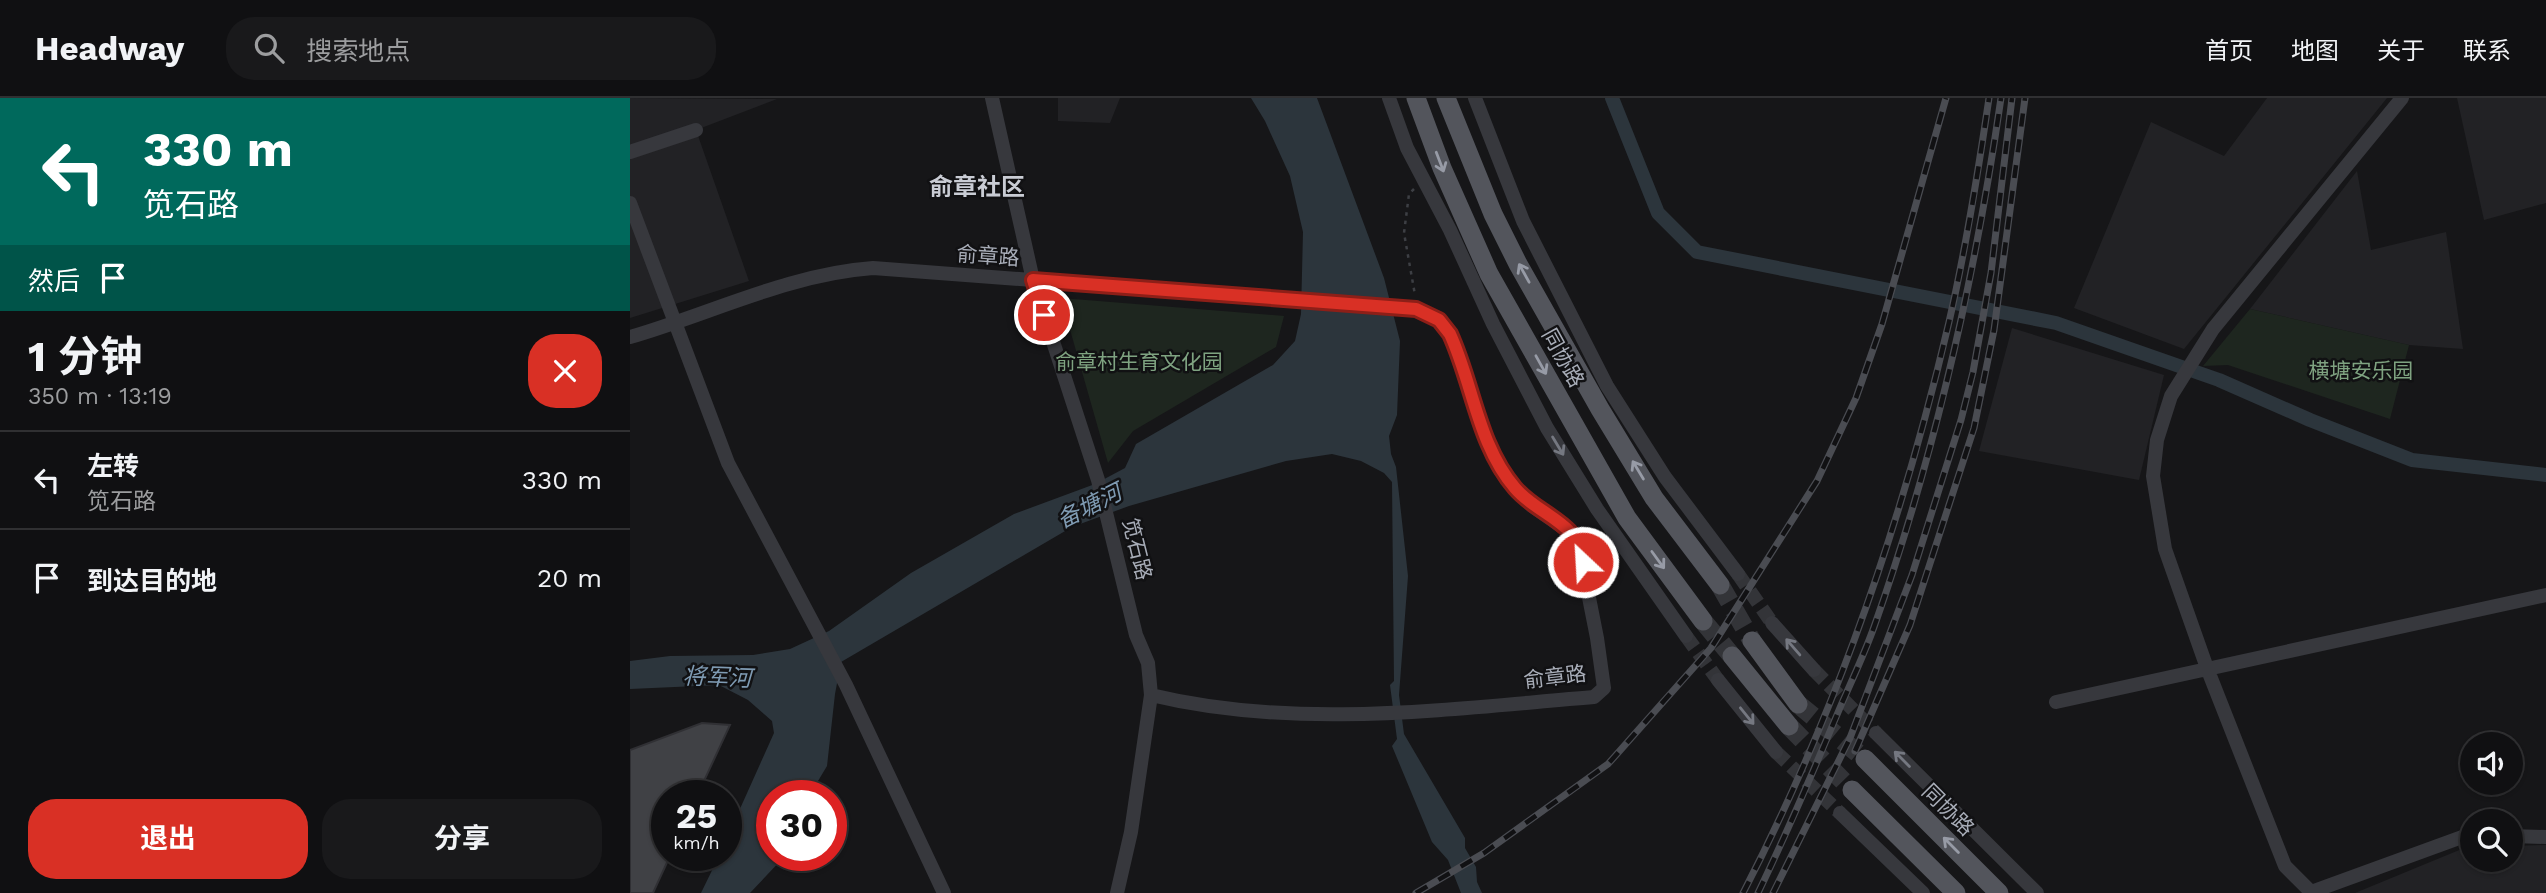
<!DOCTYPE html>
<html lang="zh">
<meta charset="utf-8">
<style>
:root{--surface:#101012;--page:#19191b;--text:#f1f3f6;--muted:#9c9d9f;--line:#303032;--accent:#d93025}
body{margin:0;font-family:"Work Sans","Noto Sans SC",sans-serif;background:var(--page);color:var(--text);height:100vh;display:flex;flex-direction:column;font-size:26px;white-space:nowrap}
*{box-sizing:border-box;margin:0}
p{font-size:23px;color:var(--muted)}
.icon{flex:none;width:38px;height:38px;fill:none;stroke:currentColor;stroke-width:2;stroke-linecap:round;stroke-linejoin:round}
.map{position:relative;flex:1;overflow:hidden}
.panel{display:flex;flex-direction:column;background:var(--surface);width:630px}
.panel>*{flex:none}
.top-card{background:#00695c;color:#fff;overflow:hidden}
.fabs{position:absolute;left:1830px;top:634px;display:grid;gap:14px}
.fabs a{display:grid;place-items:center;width:63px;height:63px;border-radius:50%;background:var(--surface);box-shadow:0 2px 5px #0004,0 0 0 2px var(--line);font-size:35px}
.speed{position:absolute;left:21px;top:682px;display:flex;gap:14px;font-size:35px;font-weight:700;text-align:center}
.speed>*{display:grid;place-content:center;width:91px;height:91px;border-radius:50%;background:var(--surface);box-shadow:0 2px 5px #0004,0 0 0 2px var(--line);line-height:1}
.speed small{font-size:18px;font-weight:400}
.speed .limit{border:10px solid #d22;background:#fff;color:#111}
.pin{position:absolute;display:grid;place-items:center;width:60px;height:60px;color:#fff;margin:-30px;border:4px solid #fff;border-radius:50%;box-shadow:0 2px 7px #0007}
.me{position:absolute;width:77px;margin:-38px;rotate:335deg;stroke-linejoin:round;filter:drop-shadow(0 0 5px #0008)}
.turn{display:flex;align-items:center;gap:24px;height:147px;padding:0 28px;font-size:32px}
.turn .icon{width:91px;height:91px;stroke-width:2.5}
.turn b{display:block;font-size:49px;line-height:60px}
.then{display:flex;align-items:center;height:66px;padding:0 28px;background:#0003;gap:14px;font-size:26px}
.round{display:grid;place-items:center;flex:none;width:74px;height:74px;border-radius:28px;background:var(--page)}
.summary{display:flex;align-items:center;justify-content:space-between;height:119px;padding:0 28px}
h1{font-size:42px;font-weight:700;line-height:52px}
.button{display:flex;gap:14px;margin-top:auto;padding:14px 28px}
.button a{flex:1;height:80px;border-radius:28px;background:var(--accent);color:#fff;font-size:28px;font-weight:700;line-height:80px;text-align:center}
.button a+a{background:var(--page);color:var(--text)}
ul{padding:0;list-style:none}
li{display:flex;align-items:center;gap:21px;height:98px;padding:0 28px;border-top:2px solid var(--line)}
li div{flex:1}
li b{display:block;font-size:26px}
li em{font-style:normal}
header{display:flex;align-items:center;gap:42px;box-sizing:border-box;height:98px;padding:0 35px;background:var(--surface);border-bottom:2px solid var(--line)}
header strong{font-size:33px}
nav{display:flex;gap:38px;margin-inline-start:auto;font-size:24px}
.search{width:490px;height:63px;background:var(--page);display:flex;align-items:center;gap:18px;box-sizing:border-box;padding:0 24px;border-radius:28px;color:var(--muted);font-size:26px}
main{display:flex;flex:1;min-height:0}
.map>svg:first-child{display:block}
</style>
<header>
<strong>Headway</strong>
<div class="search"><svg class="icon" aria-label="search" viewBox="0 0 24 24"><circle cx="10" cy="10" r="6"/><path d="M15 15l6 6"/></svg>搜索地点</div>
<nav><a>首页</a><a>地图</a><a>关于</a><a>联系</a></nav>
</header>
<main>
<section class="panel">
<div class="top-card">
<div class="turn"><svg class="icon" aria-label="left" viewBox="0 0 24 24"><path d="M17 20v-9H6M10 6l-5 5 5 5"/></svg><div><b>330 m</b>笕石路</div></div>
<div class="then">然后<svg class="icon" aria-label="arrive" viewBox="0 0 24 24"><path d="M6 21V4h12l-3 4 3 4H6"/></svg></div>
</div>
<div class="summary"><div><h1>1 分钟</h1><p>350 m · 13:19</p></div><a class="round" style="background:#d93025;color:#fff"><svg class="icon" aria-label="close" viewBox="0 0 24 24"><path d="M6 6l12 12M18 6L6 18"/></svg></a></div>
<ul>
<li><svg class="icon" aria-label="left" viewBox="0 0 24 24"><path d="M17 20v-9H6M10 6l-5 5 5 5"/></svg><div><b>左转</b><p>笕石路</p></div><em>330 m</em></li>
<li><svg class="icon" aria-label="arrive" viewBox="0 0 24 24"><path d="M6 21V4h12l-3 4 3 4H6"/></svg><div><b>到达目的地</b></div><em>20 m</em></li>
</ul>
<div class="button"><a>退出</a><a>分享</a></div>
</section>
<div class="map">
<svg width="1916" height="795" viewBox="0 0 1916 795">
<rect width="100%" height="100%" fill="#161618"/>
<path fill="#222225" d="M0,0L147,1L66,32L119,183L0,220Z
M428,0H490L480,25L428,23Z
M1637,0H1757L1554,251L1444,210L1521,24L1594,58Z
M1827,0H1916V105L1854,122Z
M1727,73L1741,152L1816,134L1833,251L1779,247L1620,211Z
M1382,230L1534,277L1509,382L1349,353Z
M1916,747V795H1725L1839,748H1843V761H1881V748Z"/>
<path fill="#1e261f" d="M431,200L654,218L646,249L503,333L478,365Z
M1620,211L1779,247L1760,321L1598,267L1573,268Z"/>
<path fill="#2c353c" d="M621,0H687L754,180L770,243L767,317L759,338L761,356L766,369L778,478L769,597L774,636L835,740V750L846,769L847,784L852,795H831L818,762L802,744L762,648L767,641L760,587L764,583L762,384L754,375L731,363L702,356L656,363L499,408L442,429L211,564L205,596L197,668L179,698H142V758H154L153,760L120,795H71L89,758H96V742L144,635L142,623L118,602L89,587L0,591V563L40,558L123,557L160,551L199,533L281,475L384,416L465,386L495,370L506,346L643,267L665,243L671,216L673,134L660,78L635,23Z"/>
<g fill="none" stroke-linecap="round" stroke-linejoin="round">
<path stroke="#2c353c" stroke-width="14" d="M982,0L1028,115L1067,154L1426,225L1589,282L1680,322L1782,362L1916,377"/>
</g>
<path fill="#404145" stroke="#303034" stroke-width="2" d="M72,625L100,627L67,698H37V758H40L23,795H0V652Z"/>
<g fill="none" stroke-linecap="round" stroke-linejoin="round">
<path stroke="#333438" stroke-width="14" stroke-dasharray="14 7" stroke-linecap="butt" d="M1108,476L1142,525
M1056,538L1088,582
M1184,572L1246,635
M1146,654L1210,715"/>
<path stroke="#333438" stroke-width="19" stroke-dasharray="19 10" stroke-linecap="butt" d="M1090,487L1122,543
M1073,523L1102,558
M1168,606L1235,661
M1159,628L1222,692"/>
<path stroke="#3d3f44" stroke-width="2.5" stroke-dasharray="3.5 5" stroke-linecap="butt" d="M784,91L779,96L774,135L785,197"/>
<path stroke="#37383d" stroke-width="14" d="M362,0L403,182L468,382L506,537L518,565L521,597L501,734L487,795
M759,0L777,50L820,132L863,226L917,330L967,411L1056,538
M845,0L893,123L977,288L1035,379L1108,476
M0,54L66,32
M0,105L98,365L216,587L314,795
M0,239C80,216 159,176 243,170L786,211L809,222L820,236L857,341L870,372L902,408L941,435L949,449L967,540L974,590L964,599C817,611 666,632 521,597
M1142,525L1184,572
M1088,582L1146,654
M1426,604L1916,497
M1246,635L1407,795
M1210,715L1293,795
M1881,738L1916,739
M1681,794L1843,735
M1682,795L1655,768L1577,570L1535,451L1523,378L1527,342L1541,298L1583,231L1772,0"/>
<path stroke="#53555c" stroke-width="19" d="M786,0L812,70L859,176L997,420L1073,523
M816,0L863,116L888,166L970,311L1024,400L1090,487
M1122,543L1168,606
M1102,558L1159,628
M1235,661L1369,795
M1222,692L1326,795"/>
<g stroke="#4a4c52" stroke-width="7">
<path id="rail" d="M1225,653L1280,527L1344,330L1364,232L1395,0
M786,795L854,755L978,666L1081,550L1187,383L1226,300L1252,226L1316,0
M1113,795C1206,615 1273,421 1319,224C1336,150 1348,75 1359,0
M1128,795C1157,735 1183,674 1209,612C1221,584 1234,557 1244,529C1305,357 1345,180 1371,0
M1143,795L1220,640L1282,477L1331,322L1343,274L1361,175L1382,0"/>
</g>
<use href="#rail" stroke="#111113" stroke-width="4.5" stroke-dasharray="13" stroke-linecap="butt"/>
</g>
<defs><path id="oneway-shaft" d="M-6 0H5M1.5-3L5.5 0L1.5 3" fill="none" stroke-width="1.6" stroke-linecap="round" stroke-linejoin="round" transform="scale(1.75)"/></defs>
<g stroke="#979ba6">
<use href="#oneway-shaft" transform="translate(810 64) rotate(69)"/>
<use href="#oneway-shaft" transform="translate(894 175) rotate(-119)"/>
<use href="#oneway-shaft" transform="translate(911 267) rotate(61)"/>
<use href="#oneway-shaft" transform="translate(1008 372) rotate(-121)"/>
<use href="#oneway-shaft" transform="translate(1028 462) rotate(54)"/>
<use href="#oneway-shaft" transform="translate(1321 747) rotate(-135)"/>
</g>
<g stroke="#757881">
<use href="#oneway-shaft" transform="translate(928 348) rotate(59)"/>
<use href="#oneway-shaft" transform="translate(1163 549) rotate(-131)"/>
<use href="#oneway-shaft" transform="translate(1117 618) rotate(51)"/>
<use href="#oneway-shaft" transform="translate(1272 661) rotate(-135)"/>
</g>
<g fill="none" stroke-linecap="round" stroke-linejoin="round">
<g stroke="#8d1f18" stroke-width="18">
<path id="route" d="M414,217L403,182L786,211L809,222L820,236C843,286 848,347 885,390C901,409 924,417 940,434C948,442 950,454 953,464"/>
</g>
<use href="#route" stroke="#d93025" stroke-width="12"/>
</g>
<g text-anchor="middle" stroke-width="5" stroke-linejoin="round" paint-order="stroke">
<g font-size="21" fill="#a8adb8" stroke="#111113">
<text transform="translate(358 158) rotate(4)" y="7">俞章路</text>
<text transform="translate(933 260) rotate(61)" y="7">同协路</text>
<text transform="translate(507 451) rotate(76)" y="7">笕石路</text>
<text transform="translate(925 579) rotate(-7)" y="7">俞章路</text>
<text transform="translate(1318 712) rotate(45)" y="7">同协路</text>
</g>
<g font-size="21" fill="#7fa381" stroke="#111113">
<text x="509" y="271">俞章村生育文化园</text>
<text x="1731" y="280">横塘安乐园</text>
</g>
<g font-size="23" font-style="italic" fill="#7f9bb3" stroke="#111113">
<text transform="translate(459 408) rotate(-27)" y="8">备塘河</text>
<text transform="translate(87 579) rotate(2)" y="8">将军河</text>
</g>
<g font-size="24" font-weight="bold" fill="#c9ccd4" stroke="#111113">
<text x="347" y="97">俞章社区</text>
</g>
</g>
</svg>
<div class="fabs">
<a><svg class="icon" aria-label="sound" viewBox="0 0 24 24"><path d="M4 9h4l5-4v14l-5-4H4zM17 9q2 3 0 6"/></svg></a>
<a><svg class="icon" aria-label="search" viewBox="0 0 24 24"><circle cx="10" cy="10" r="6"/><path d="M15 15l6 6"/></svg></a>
</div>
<div class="speed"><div>25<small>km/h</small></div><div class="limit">30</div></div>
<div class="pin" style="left:414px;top:217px;background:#d93025"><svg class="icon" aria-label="arrive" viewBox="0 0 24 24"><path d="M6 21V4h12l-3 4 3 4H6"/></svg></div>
<svg class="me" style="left:953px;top:464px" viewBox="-20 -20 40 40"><circle r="17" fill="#d93025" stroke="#fff" stroke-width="3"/><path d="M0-11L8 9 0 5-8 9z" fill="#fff"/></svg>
</div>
</main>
